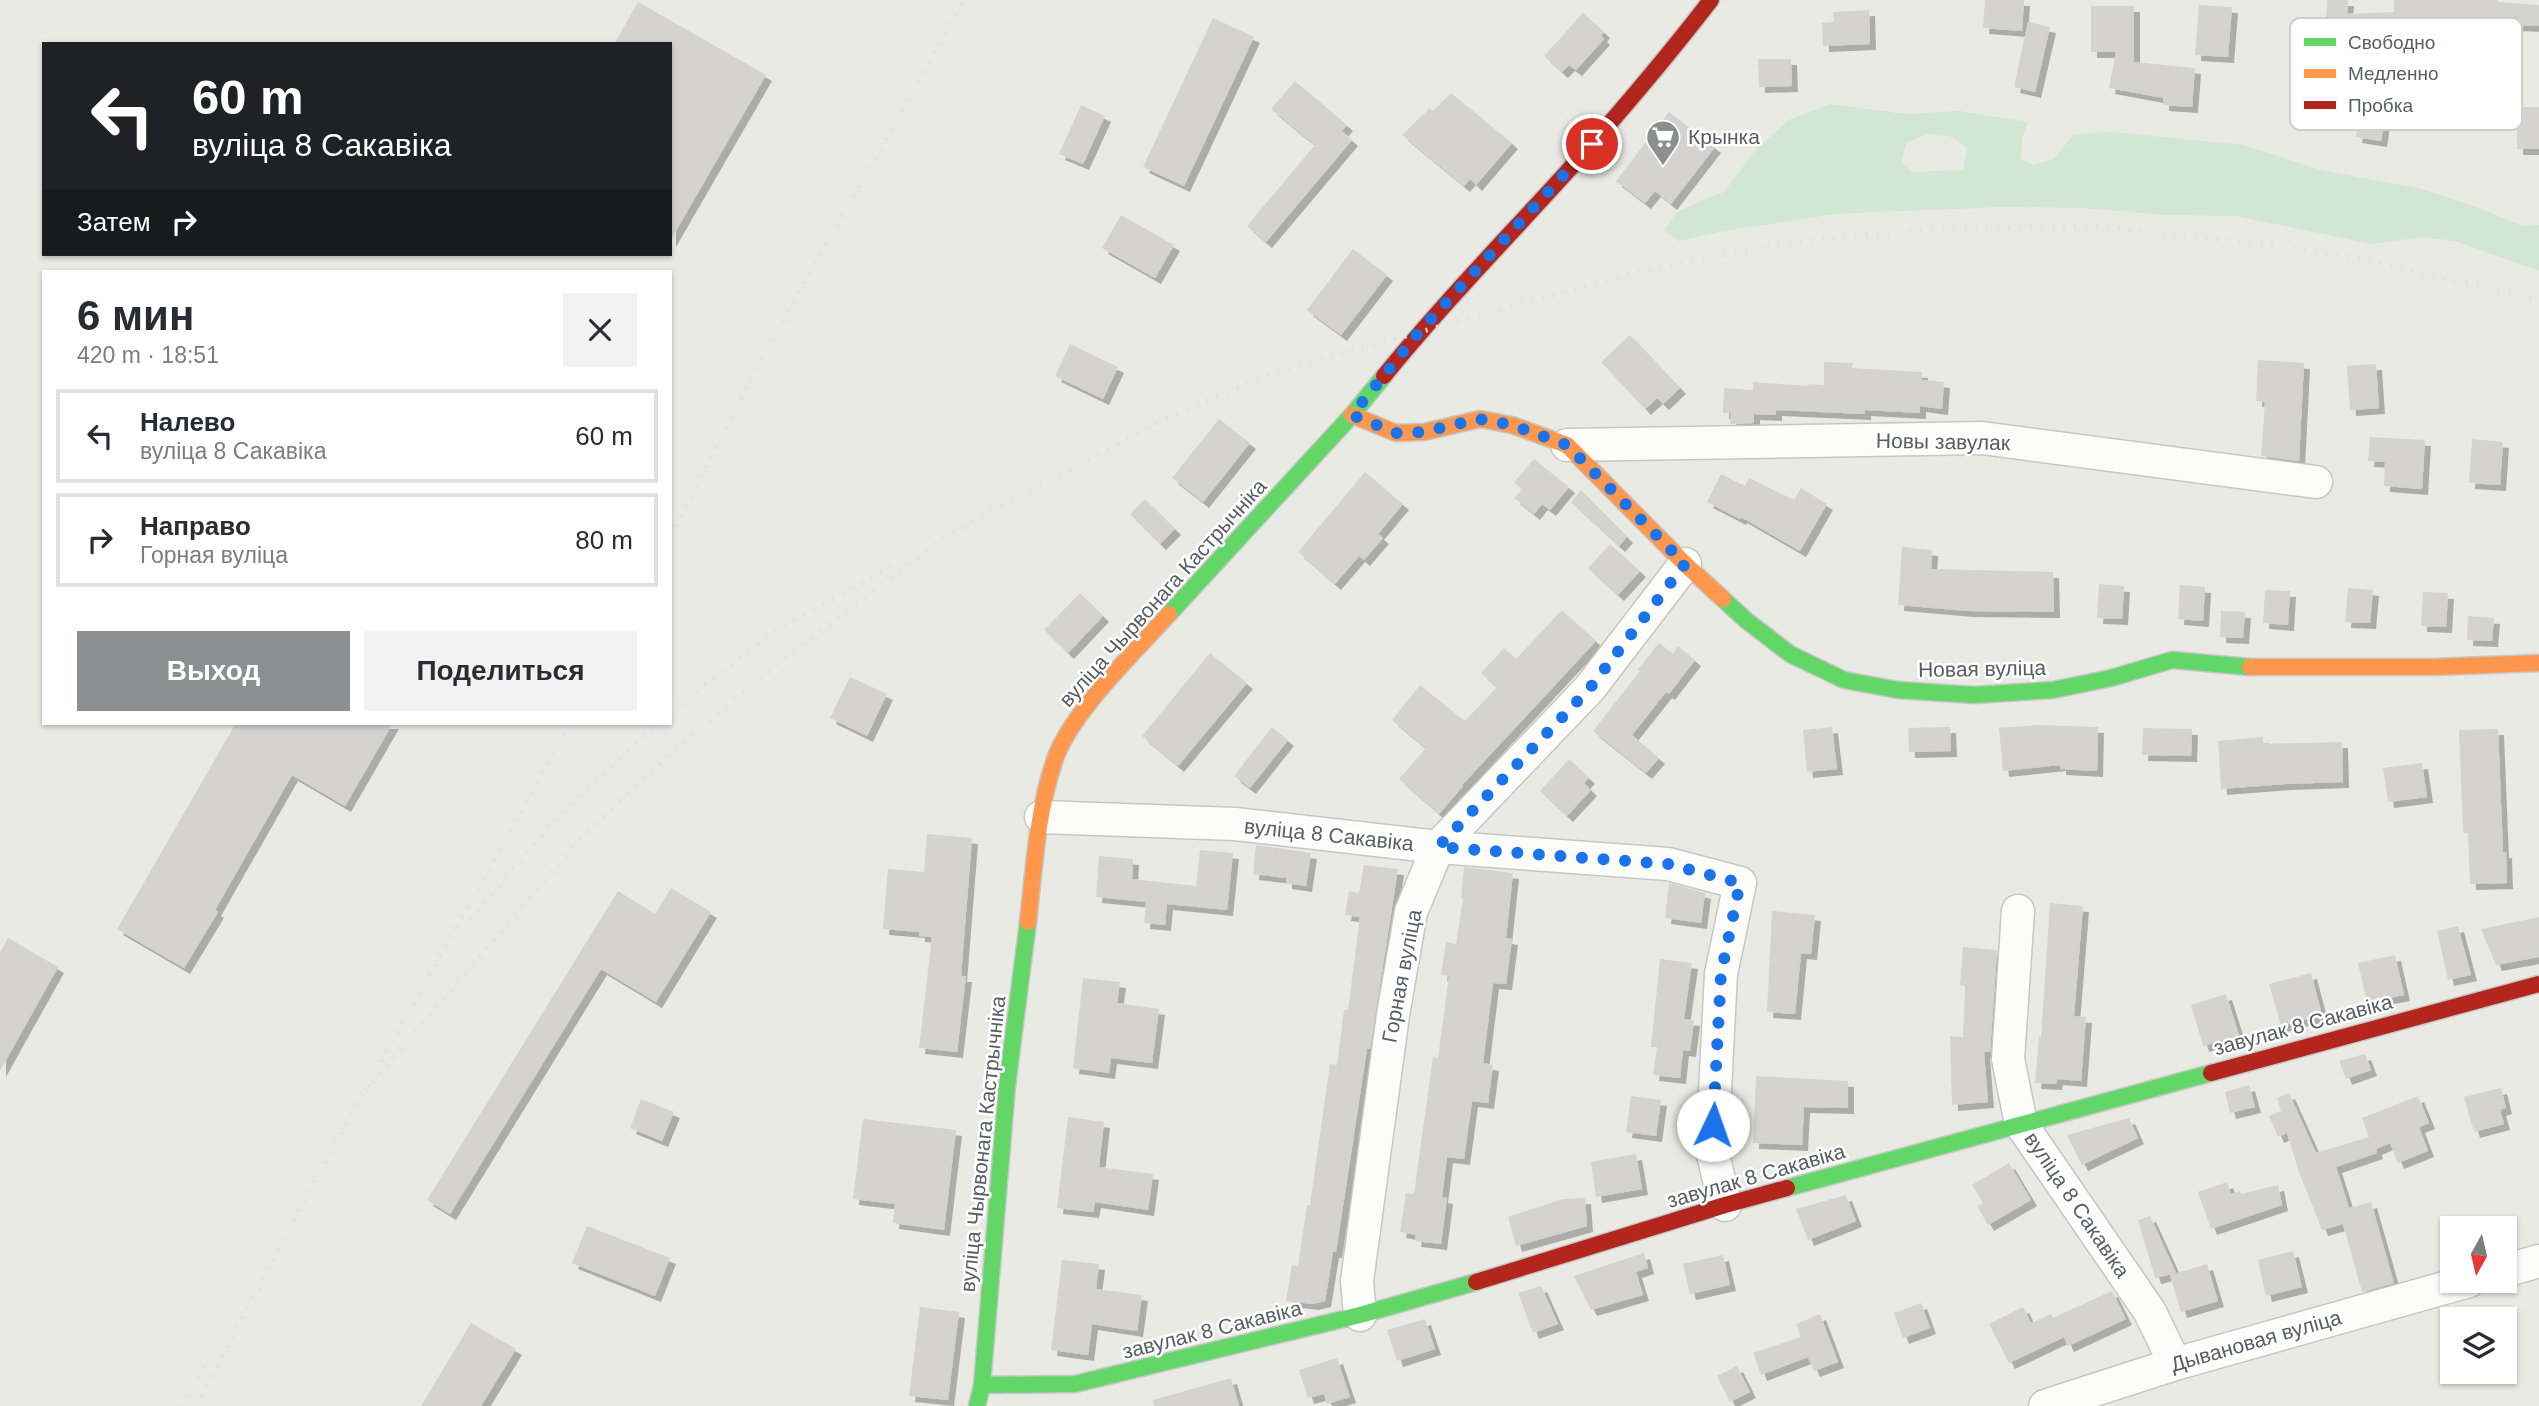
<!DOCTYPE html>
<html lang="ru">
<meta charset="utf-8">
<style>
:root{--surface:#fff;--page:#f2f2f3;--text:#2b2b33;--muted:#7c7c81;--line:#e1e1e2;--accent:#8c8e90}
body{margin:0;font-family:Helvetica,sans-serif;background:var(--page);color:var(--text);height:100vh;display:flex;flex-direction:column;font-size:26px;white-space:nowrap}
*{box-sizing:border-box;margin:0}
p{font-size:23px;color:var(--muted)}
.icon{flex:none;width:38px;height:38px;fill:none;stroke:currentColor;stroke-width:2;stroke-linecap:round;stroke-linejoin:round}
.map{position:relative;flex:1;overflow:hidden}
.drawer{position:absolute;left:42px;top:270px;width:630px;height:455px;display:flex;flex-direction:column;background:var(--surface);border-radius:0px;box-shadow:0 2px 5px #0004}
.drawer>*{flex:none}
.guide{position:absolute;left:42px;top:42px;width:630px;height:214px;border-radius:0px;box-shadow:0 2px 5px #0004;background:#202124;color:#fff;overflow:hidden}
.needle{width:46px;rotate:188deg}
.controls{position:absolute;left:2440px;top:1216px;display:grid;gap:14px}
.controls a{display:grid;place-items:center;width:77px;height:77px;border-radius:0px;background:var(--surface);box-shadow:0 2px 5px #0004;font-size:35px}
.pin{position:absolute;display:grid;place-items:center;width:60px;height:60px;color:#fff;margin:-30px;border:4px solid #fff;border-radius:50%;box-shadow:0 2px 7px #0007}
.me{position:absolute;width:77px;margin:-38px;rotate:3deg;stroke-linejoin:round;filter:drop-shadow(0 0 5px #0008)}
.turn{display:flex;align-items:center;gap:24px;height:147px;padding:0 35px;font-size:32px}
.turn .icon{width:91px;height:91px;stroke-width:2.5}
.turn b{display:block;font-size:49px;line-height:60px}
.then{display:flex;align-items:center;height:66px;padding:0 35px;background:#0003;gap:14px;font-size:26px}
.round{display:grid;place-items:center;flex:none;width:74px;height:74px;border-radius:0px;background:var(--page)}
.head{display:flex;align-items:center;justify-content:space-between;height:119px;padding:0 35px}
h1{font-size:42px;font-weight:600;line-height:52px}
.cta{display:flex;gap:14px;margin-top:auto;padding:14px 35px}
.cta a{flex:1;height:80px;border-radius:0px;background:var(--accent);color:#fff;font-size:28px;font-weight:600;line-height:80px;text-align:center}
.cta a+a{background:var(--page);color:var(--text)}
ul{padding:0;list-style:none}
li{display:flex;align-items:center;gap:21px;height:94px;margin:0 14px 10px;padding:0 21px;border:4px solid var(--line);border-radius:0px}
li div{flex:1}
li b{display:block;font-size:26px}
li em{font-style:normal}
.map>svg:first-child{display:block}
</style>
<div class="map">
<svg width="2539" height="1406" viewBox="0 0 2539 1406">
<defs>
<filter id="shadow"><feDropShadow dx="6" dy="6" stdDeviation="0" flood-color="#0004"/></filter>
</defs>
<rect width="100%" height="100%" fill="#eaeae5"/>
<path fill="#d2e7d1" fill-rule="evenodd" d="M1829,104L1907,114L1960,111L2028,122L2022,139L2021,159L2033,165L2054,159L2073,135L2105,131L2244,145L2321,170L2422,189L2482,209L2522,226L2539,225V271L2458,242L2423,237L2372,244L2236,216L2165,215L2083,208L2002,207L1834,214L1719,232L1679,241L1664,230L1677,212L1705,199L1724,192L1757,148L1789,120ZM1928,134L1953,137L1967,148L1963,170L1912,172L1901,163L1906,143Z"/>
<path fill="#d4d3d0" filter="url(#shadow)" d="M1985,0H2024L2022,31L1983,28Z
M2327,0H2348L2347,14L2394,12V0H2498V2L2539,5V26L2488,24L2487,38L2422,36L2423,50H2419L2416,85L2390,82L2381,141L2356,137L2366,70L2360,69V66L2302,64L2303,23L2326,24Z
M638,2L766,75L670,241V44H614Z
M2199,5L2232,7L2228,57L2195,55Z
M2091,6H2134V62L2195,68L2192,107L2163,105V98L2109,88L2116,52H2091Z
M1869,10L1870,44L1823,46L1822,23L1834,22L1833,12Z
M1583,13L1604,32L1601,36L1604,39L1576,70L1569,65L1562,72L1544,56Z
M1213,18L1254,37L1184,186L1143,167Z
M2028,22L2050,27L2035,92L2014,87Z
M1758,59H1791L1792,86L1759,87Z
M1295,81L1347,125L1342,131L1352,140L1266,242L1247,226L1315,145L1271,109Z
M1451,93L1512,143L1476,185L1470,179L1464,186L1402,135L1430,108L1433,111Z
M1081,105L1105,116L1083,164L1059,154Z
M2517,107H2539V149H2517Z
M1669,112L1715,147L1671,204L1655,191L1645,203L1616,181Z
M1121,215L1174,245L1155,278L1102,248Z
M1353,249L1387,275L1341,335L1307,310Z
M1630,335L1680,388L1663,404L1657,398L1645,409L1601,362Z
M1070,344L1118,367L1103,399L1055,376Z
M2258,360L2304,363L2299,461L2261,456L2265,402L2256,401Z
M1824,362L1853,363L1852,368L1922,372V380L1944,382L1942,409L1920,406V413L1865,410V414L1776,410V415L1754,414V423L1730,424L1731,413H1723L1724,388L1753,390V382L1808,386V384L1824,385Z
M2376,364L2379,408L2350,410L2347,366Z
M1219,419L1250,443L1203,502L1172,478Z
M2370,437L2425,440L2422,489L2384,486L2385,462L2368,461Z
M2472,439L2503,442L2500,485L2469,483Z
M1534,459L1569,487L1550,510L1542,504L1534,514L1514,498L1522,489L1514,482Z
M1365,472L1403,504L1378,534L1383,538L1364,560L1359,556L1335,584L1298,552Z
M1721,474L1745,486L1749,478L1794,500L1801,488L1827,504L1800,551L1741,517L1740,519L1707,502Z
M1581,490L1627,537L1619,546L1571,502Z
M1145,499L1175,529L1160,544L1130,514Z
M1610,544L1640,571L1618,595L1588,568Z
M1902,547L1932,550L1931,569L2053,572L2054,612L1967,611L1898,605Z
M2099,584L2124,586L2122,619L2097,618Z
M2180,585L2205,587L2203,621L2178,619Z
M2348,588L2373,590L2370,623L2345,622Z
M2265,590L2290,591L2288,625L2263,623Z
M2423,592L2448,593L2446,627L2421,626Z
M1080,593L1103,616L1068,653L1044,630Z
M1562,610L1596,641L1462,785L1463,786L1439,814L1399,779L1426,748L1392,720L1420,685L1465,721L1497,687L1481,673L1504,648L1516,659Z
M2221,611L2245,612L2243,638L2220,637Z
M2468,616L2494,618L2492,641L2467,640Z
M1659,643L1673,654L1678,646L1695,660L1669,694L1666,692L1632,735L1659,758L1646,773L1593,731L1640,671L1638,669Z
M1210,653L1247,683L1178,766L1142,736Z
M850,677L887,694L867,736L830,718Z
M236,723H393L345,806L292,775L215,910L218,912L184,968L117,929Z
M2037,725L2098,727L2097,771L2060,769V765L2003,771L1999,728Z
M1272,727L1288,740L1250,788L1234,776Z
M1832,727L1837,769L1807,772L1803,730Z
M1950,727L1951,751L1909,752L1908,728Z
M2143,728L2192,729L2191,756L2142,755Z
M2498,729L2503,852H2506L2507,883L2470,884L2468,833H2463L2459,730Z
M2263,737V744L2342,742L2343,782L2285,784L2221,789L2218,741Z
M1569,759L1589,778L1584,783L1591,790L1567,816L1540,791Z
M2422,763L2427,797L2388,802L2383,768Z
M927,834L972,838L961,976H966L957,1052L919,1048L932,937L919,936V932L883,929L888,869L924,872Z
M1256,845L1311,853L1306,886L1286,883V878L1253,874Z
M1200,850L1233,853L1227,910L1167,904L1165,925L1144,923L1146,902L1096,897L1099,856L1133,859L1132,879L1196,886Z
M1364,865L1398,869L1370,1049H1367L1336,1252H1333L1325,1301L1313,1304L1286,1301L1292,1265L1298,1266L1307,1205H1310L1330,1064L1337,1065L1344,1010H1348L1360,917L1345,915L1349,891L1359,893Z
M1464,867L1513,873L1506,938L1512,939L1506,984L1493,983L1483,1063L1493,1065L1488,1103L1472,1101L1464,1159L1447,1157L1442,1197L1447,1198L1441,1244L1415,1241L1416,1235L1400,1232L1406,1193L1414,1194L1433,1057L1438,1058L1449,976L1441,975L1446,942L1456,944L1463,899L1461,898Z
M1669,883L1705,893L1701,923L1665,918Z
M671,888L711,912L656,1002L601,969L450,1214L427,1200L618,891L655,914Z
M2050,903L2083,906L2074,1016L2086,1017L2081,1081L2057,1079L2056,1084L2035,1083L2039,1037H2041Z
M1772,911L1815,915L1811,954L1801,953L1795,1014L1767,1012Z
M2539,917V957L2496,965L2481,929Z
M2458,926L2471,975L2448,980L2437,931Z
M8,938L58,967L0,1071V952Z
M1963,947L1997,950L1990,1052H1984L1988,1102L1952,1105L1950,1036L1963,1037L1965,986L1960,985Z
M2395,955L2404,995L2367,1002L2358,963Z
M1660,959L1692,963L1684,1019L1694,1020L1690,1051L1683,1050L1680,1078L1653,1075L1657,1047H1651Z
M2311,973L2322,1015L2281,1026L2269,984Z
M1083,978L1120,982L1117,1003L1159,1009L1152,1063L1111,1058L1109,1073L1073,1068Z
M2226,994L2239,1035L2203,1046L2191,1005Z
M2365,1054L2371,1070L2346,1079L2339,1061Z
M1756,1076L1848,1081V1108L1804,1107L1802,1145L1753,1143Z
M2249,1085L2255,1107L2230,1113L2225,1092Z
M2501,1088L2506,1108L2500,1110L2504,1124L2474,1132L2464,1097Z
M2289,1093L2316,1153L2369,1137L2362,1118L2418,1096L2429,1123L2419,1127L2428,1151L2398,1163L2390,1143L2376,1149L2377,1153L2336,1167L2349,1208L2371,1202L2394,1283L2362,1292L2343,1224L2322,1230L2299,1172L2287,1133L2278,1137L2269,1116L2281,1111L2277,1098Z
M1631,1096L1661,1100L1656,1136L1626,1132Z
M641,1099L674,1112L662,1141L630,1128Z
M1068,1117L1104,1122L1099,1167L1153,1174L1148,1210L1095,1202L1093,1212L1057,1208Z
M2129,1118L2138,1138L2082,1165L2067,1135Z
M863,1119L956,1130L944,1230L893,1223L895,1204L853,1199Z
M1636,1154L1642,1189L1596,1197L1591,1162Z
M2009,1163L2031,1200L1988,1225L1977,1206L1983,1203L1972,1185Z
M2227,1182L2231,1194L2240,1191L2241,1194L2278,1185L2282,1205L2211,1229L2198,1192Z
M1846,1195L1856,1221L1808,1240L1796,1209Z
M1585,1198L1587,1226L1516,1246L1508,1217L1563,1199Z
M2150,1216L2176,1273L2155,1278L2138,1220Z
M587,1226L670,1258L655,1296L572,1263Z
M2293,1251L2302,1287L2266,1296L2258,1260Z
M1644,1253L1648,1268L1636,1272L1643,1295L1591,1310L1574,1276Z
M1723,1255L1730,1285L1690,1294L1683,1264Z
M1062,1260L1099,1264L1096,1289L1142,1295L1137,1331L1092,1324L1088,1355L1051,1350Z
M2207,1264L2218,1301L2181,1312L2170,1275Z
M1541,1286L1558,1324L1533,1333L1518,1293Z
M2112,1291L2126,1319L2068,1346L2064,1337L2009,1363L1989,1324L2023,1307L2031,1323L2051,1314L2053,1318Z
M1921,1303L1930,1328L1903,1338L1894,1313Z
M920,1307L959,1312L948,1400L909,1396Z
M1820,1314L1838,1362L1814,1371L1808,1357L1761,1375L1753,1353L1801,1337L1796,1324Z
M1425,1319L1435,1349L1397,1361L1387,1330Z
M471,1323L516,1349L481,1406H421Z
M1337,1358L1350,1397L1327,1404L1324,1394L1308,1398L1299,1370Z
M1737,1366L1750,1392L1730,1402L1717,1376Z
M1231,1378L1239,1406H1154L1153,1400Z"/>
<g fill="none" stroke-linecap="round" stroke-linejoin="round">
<g stroke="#c6c7c5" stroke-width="35">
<path id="street" d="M1567,445L1982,438L2316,482
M1041,817L1235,824L1438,847L1668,864L1740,883L1721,974L1712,1150L1725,1205
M2018,911L2008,1059L2021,1124L2150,1312L2175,1364
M2504,1271L2539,1261
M1360,1315L1357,1281L1393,1015L1411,912L1438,847L1590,688L1685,564
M2045,1406L2175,1364L2469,1281"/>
</g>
<g stroke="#c7c7c6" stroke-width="19">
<path id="fast" d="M1723,599L1747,621L1790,654L1844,680L1898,690L1974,695L2053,690L2111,678L2172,660L2250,667
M1169,614L1352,415L1384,376
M1787,1188L2211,1073
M982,1385L1075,1384L1360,1315L1476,1282
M977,1406L982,1385L1007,1086L1028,922"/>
</g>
<g stroke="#c7c7c6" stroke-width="19">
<path id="slow" d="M1352,415L1396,433L1424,432L1480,419L1512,425L1567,445L1685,564L1723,599
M2250,667H2434L2539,663
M1028,922C1034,869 1037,813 1054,762C1069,714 1134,653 1169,614"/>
</g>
<g stroke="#c7c7c6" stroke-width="19">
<path id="jam" d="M1384,376C1444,302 1511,234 1575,163C1622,110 1668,56 1711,0
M2211,1073L2539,984
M1476,1282L1725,1205L1787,1188"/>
</g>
<use href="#street" stroke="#fcfcfb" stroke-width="32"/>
<use href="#fast" stroke="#63d668" stroke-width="16"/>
<use href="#slow" stroke="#ff974d" stroke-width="16"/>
<use href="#jam" stroke="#b3261e" stroke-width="16"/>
<path stroke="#e2e2e2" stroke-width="5" stroke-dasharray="2 9" stroke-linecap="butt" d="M670,536L768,348L964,0
M670,712L773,632L896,564
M470,920L550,826L658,723
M381,1062L570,723
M365,1091L581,838L650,772L777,664L945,537L1158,422L1275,372L1637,272L1784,243L1934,229L2092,226L2238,241L2370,260L2539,300
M181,1406L209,1361
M196,1406L287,1232L369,1083"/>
</g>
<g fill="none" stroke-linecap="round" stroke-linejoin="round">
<path stroke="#1a73e8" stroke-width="12" stroke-dasharray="0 21.6" d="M1592,144L1419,332L1352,415L1396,433L1423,432L1479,419L1512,425L1567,445L1685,564L1590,688L1438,847L1668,864L1740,883L1721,974L1713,1125"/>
</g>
<defs>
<g id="supermarket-pin" transform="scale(1.75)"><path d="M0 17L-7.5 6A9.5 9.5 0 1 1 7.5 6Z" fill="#8c8e90" stroke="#fff"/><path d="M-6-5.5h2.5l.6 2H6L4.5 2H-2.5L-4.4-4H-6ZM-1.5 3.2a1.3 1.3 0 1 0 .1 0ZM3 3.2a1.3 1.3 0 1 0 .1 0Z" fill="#fff"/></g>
</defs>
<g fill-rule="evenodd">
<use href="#supermarket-pin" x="1663" y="137"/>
</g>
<g text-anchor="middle" stroke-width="5" stroke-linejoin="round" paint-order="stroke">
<g font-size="21" fill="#5a5d63" stroke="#fff" text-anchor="start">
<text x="1688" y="144">Крынка</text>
</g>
<g font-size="21" fill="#5a5d63" stroke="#fff">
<text transform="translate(1943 442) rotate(1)" y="7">Новы завулак</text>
<text transform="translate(1163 593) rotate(-48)" y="7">вуліца Чырвонага Кастрычніка</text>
<text transform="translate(1982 669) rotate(-1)" y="7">Новая вуліца</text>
<text transform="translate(1329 835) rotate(6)" y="7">вуліца 8 Сакавіка</text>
<text transform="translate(1402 976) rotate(-79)" y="7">Горная вуліца</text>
<text transform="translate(2303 1025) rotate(-15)" y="7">завулак 8 Сакавіка</text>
<text transform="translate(983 1144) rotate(-84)" y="7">вуліца Чырвонага Кастрычніка</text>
<text transform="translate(1756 1176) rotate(-16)" y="7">завулак 8 Сакавіка</text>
<text transform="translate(2077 1205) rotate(56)" y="7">вуліца 8 Сакавіка</text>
<text transform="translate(1212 1330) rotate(-14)" y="7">завулак 8 Сакавіка</text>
<text transform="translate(2256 1341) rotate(-16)" y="7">Дывановая вуліца</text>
</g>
</g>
<rect x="2290" y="18" width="232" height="112" rx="10" fill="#fff" stroke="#ceced0" stroke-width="2"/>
<rect x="2304" y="38" width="32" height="8" fill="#63d668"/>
<rect x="2304" y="69" width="32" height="9" fill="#ff974d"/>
<rect x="2304" y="101" width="32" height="8" fill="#b3261e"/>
<g font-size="19" fill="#5a5d63">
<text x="2348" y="49">Свободно</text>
<text x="2348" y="80">Медленно</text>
<text x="2348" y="112">Пробка</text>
</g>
</svg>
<div class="controls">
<a><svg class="needle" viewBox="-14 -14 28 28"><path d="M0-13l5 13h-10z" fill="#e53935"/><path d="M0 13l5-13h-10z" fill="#7c7c81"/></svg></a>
<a><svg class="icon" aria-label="layers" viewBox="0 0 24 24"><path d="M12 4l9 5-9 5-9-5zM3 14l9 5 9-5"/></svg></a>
</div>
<div class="pin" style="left:1592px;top:144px;background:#d93025"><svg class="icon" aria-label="arrive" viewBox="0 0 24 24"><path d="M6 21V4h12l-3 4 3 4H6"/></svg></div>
<svg class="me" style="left:1713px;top:1125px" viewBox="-20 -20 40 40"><circle r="19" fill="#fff"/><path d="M0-13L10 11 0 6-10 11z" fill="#1a73e8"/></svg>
<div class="guide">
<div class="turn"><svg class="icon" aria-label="left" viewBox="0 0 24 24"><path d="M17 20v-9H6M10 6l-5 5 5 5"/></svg><div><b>60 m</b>вуліца 8 Сакавіка</div></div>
<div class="then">Затем<svg class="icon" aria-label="right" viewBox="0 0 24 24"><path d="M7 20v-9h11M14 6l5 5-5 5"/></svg></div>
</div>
<section class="drawer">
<div class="head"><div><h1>6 мин</h1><p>420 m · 18:51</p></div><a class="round"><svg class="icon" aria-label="close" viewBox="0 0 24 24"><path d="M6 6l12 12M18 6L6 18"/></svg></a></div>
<ul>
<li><svg class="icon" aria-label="left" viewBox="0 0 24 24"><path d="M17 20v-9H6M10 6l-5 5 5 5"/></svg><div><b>Налево</b><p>вуліца 8 Сакавіка</p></div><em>60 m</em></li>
<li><svg class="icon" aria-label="right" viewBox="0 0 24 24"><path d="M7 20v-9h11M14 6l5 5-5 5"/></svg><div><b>Направо</b><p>Горная вуліца</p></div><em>80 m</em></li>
</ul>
<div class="cta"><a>Выход</a><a>Поделиться</a></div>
</section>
</div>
